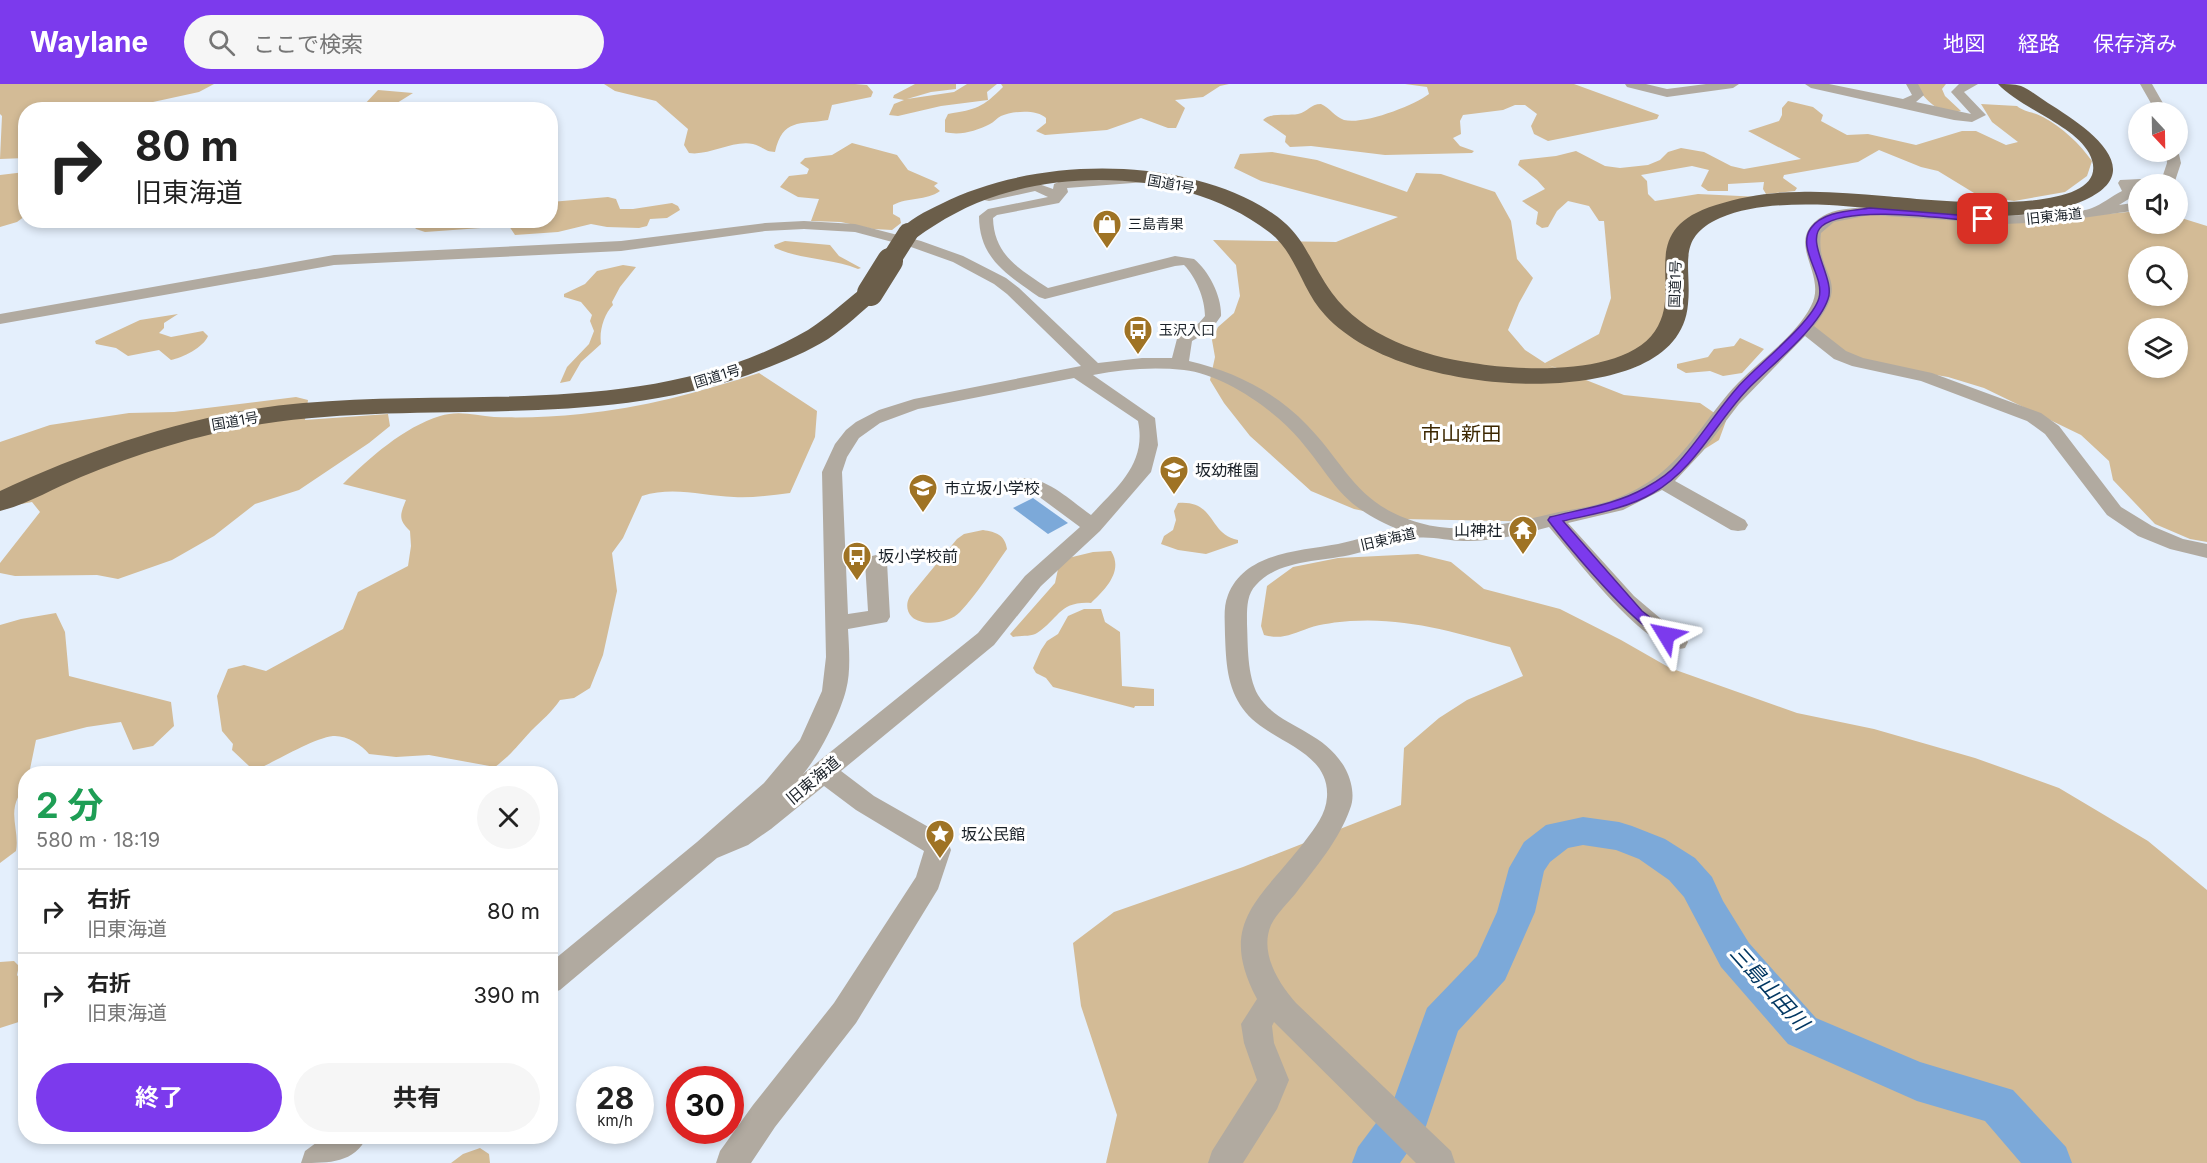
<!DOCTYPE html>
<html lang="ja">
<meta charset="utf-8">
<style>
:root{--surface:#fff;--page:#f6f6f6;--text:#222;--muted:#767676;--line:#e0e0e0;--accent:#7c3aed}
body{margin:0;font-family:Inter,"Noto Sans JP",sans-serif;background:var(--page);color:var(--text);height:100vh;display:flex;flex-direction:column;font-size:22px;white-space:nowrap}
*{box-sizing:border-box;margin:0}
p{font-size:20px;color:var(--muted)}
.icon{flex:none;width:33px;height:33px;fill:none;stroke:currentColor;stroke-width:2;stroke-linecap:round;stroke-linejoin:round}
.map{position:relative;flex:1;overflow:hidden}
.details{position:absolute;left:18px;top:682px;width:540px;height:378px;display:flex;flex-direction:column;background:var(--surface);border-radius:24px;box-shadow:0 3px 9px #0003}
.details>*{flex:none}
.guide{position:absolute;left:18px;top:18px;width:540px;height:126px;border-radius:24px;box-shadow:0 3px 9px #0003;background:#fff;color:var(--text);overflow:hidden}
.needle{width:39px;rotate:158deg}
.buttons{position:absolute;left:2128px;top:18px;display:grid;gap:12px}
.buttons a{display:grid;place-items:center;width:60px;height:60px;border-radius:50%;background:var(--surface);box-shadow:0 3px 9px #0003;font-size:30px}
.speed{position:absolute;left:576px;top:982px;display:flex;gap:12px;font-size:30px;font-weight:700;text-align:center}
.speed>*{display:grid;place-content:center;width:78px;height:78px;border-radius:50%;background:var(--surface);box-shadow:0 3px 9px #0003;line-height:1}
.speed small{font-size:15px;font-weight:400}
.speed .limit{border:9px solid #d22;background:#fff;color:#111}
.pin{position:absolute;display:grid;place-items:center;width:51px;height:51px;color:#fff;margin:-26px;border-radius:12px;box-shadow:0 3px 9px #0006}
.me{position:absolute;width:66px;margin:-33px;rotate:305deg;stroke-linejoin:round;filter:drop-shadow(0 0 4px #0008)}
.turn{display:flex;align-items:center;gap:21px;height:126px;padding:0 18px;font-size:27px}
.turn .icon{width:78px;height:78px;stroke-width:2.5}
.turn b{display:block;font-size:42px;line-height:51px}
.round{display:grid;place-items:center;flex:none;width:63px;height:63px;border-radius:32px;background:var(--page)}
.headline{display:flex;align-items:center;justify-content:space-between;height:102px;padding:0 18px}
h1{font-size:36px;font-weight:700;line-height:45px;color:#1e9e55}
.button{display:flex;gap:12px;margin-top:auto;padding:12px 18px}
.button a{flex:1;height:69px;border-radius:36px;background:var(--accent);color:#fff;font-size:24px;font-weight:700;line-height:69px;text-align:center}
.button a+a{background:var(--page);color:var(--text)}
ul{padding:0;list-style:none}
li{display:flex;align-items:center;gap:18px;height:84px;padding:0 18px;border-top:2px solid var(--line)}
li div{flex:1}
li b{display:block;font-size:22px}
li em{font-style:normal}
header{display:flex;align-items:center;gap:36px;box-sizing:border-box;height:84px;padding:0 30px;background:var(--accent);color:#fff}
header strong{font-size:28px}
nav{display:flex;gap:33px;margin-inline-start:auto;font-size:21px}
.search{width:420px;height:54px;background:var(--page);display:flex;align-items:center;gap:15px;box-sizing:border-box;padding:0 21px;border-radius:33px;color:var(--muted);font-size:22px}
.map>svg:first-child{display:block}
</style>
<header>
<strong>Waylane</strong>
<div class="search"><svg class="icon" aria-label="search" viewBox="0 0 24 24"><circle cx="10" cy="10" r="6"/><path d="M15 15l6 6"/></svg>ここで検索</div>
<nav><a>地図</a><a>経路</a><a>保存済み</a></nav>
</header>
<div class="map">
<svg width="2207" height="1079" viewBox="0 0 2207 1079">
<rect width="100%" height="100%" fill="#e4effc"/>
<path fill="#d3bb96" fill-rule="evenodd" d="M0,0H214L199,8L153,18L139,25L26,26L25,74L0,75L2,32L0,30Z
M604,0H855L867,1L873,8L871,13L832,21L828,36C799,41 783,34 775,68C765,68 762,62 753,60C732,56 710,72 689,69L684,61L688,45L656,17L615,7Z
M915,0H956V5L931,8L907,15L954,8L967,0H997L987,8L988,16L941,22L898,32L889,31L894,20L904,16L893,14L894,11Z
M1001,0H1229L1220,2L1203,13L1175,16L1185,24L1176,44H1168L1141,34L1107,46L1045,51L1036,47L1046,39V34C1037,25 1012,27 1001,32C997,34 994,38 990,40C976,47 960,52 945,48V36L948,30C977,25 982,24 1003,3Z
M1405,0H1574L1659,31L1657,35L1548,57L1534,50L1531,42L1537,30L1525,21H1515L1503,26L1463,31L1460,37L1461,50L1453,54L1460,62L1474,67L1472,69L1385,71L1311,62L1290,63L1285,58L1286,52L1263,36C1272,28 1286,32 1298,30C1308,28 1310,20 1321,20C1330,24 1335,33 1344,36C1363,41 1413,22 1429,10L1427,3Z
M1915,0H1946L1942,5L1945,12L1961,27C1941,33 1925,16 1915,0Z
M378,6L413,9L389,24L363,22Z
M1788,17L1813,23L1823,31L1821,37L1847,51L1868,50L1916,61L1962,47H1976L2006,61L2018,58L1992,38L1981,20L2017,22C2024,28 2034,28 2043,33C2063,44 2079,59 2092,77L2087,92L2065,108L2014,117L1979,112L1938,87L1921,83L1879,66L1858,78L1784,91L1783,94L1797,104L1795,107L1766,110L1763,105L1764,98L1728,100V107H1708L1701,102L1709,86L1692,82L1641,91L1647,97L1648,110L1655,117L1698,110L1761,113L1696,135L1671,242L1636,274L1574,290L1548,281L1624,311L1700,319L1726,337L1719,356L1636,408L1596,425L1545,438L1402,435L1354,425L1311,407L1250,352L1224,319L1210,296L1215,273L1212,256L1218,243L1234,229L1240,212L1236,181L1213,156L1336,158L1398,133L1261,97L1234,84L1240,70L1272,68L1317,76L1407,108L1416,89L1441,90L1495,108L1511,137L1517,175L1533,194L1519,219L1508,246L1525,266L1545,279L1599,250L1611,214L1604,137H1599L1589,122L1568,117L1557,127L1548,143L1542,144L1536,140L1538,128L1522,117L1545,105L1537,96L1518,81L1520,76L1556,72L1576,67L1605,82L1620,84L1648,81L1660,76L1668,68L1681,64L1704,68L1731,82L1744,85L1801,75L1748,47L1779,37L1782,31V24Z
M852,59L897,71L908,86L938,99L934,102L940,107C926,117 908,113 893,121V130L900,134L901,139L892,146L873,145L841,138L811,137L819,115L798,113L780,103L789,92L807,90L809,85L800,79L805,74L832,71Z
M25,88V119L23,121L25,132L17,138L0,143V91Z
M608,113L616,115L620,125H633L672,119L678,122L680,126L667,134L650,135L647,142L639,144L607,143L591,140L558,148L515,151L509,142L425,148L416,145L410,137L429,139L444,136H550L551,118Z
M2139,127V140H2178V133L2207,142V458L2190,455L2155,440L2113,396L2109,377L2081,351L1984,304L1948,293L1858,278L1808,239L1824,206L1817,178L1821,144L1841,133L1890,129L1998,140ZM2139,172H2178V212H2139ZM2139,244H2178V284H2139Z
M785,157L830,161L839,172L861,184L858,185C831,174 802,176 775,164L774,161Z
M623,181L636,183L620,203L612,218L613,221C604,230 599,247 601,260L581,278L570,297L560,299L567,283L589,260L594,247L590,237L592,231L581,218L564,213V210L585,200L597,187Z
M178,230L164,239V244L159,249L171,253L203,247L208,252C204,263 182,274 171,276L159,266L128,272L116,264L96,260L95,257L140,236Z
M1740,254L1764,265L1742,289L1723,292L1710,287L1686,289L1677,284V280L1708,273L1714,265L1734,262Z
M759,289L817,327L815,353L790,409C772,411 753,414 734,413C702,412 674,402 642,412L623,454L612,469L617,507L603,571L590,604L574,614L560,616C552,628 542,636 531,647C517,662 512,670 495,683L429,671L396,673L369,670C361,660 346,651 333,652C314,654 278,676 260,684L249,682L232,666L233,660L222,647L217,612L228,585L244,581L266,587L343,545L358,508L408,482L411,462L410,447C398,435 400,431 406,416L343,400C369,374 404,343 440,332C457,326 476,331 494,333C522,334 553,333 581,330C642,324 700,308 759,289Z
M296,313L308,316L305,336L388,330L390,342L369,359L299,406L255,420L214,452L172,476L118,495L97,491L15,492L0,489V479L40,428L32,418L0,424V358L50,341L129,329L174,328Z
M1178,419C1216,416 1208,450 1238,456V459L1206,470L1178,466L1161,460L1164,452L1173,446L1176,436L1174,427Z
M983,446C996,448 1005,451 1007,465C992,486 977,510 960,528C950,539 923,543 912,533C906,527 906,519 910,512L957,455L964,450Z
M1111,467C1124,487 1105,506 1091,519C1059,517 1059,535 1037,549C1032,553 1021,551 1013,553L1010,550L1055,499L1060,476L1093,468Z
M1418,470L1451,478L1484,505L1560,525L1621,556L1670,584L1797,629L1874,645L1975,674L2059,704L2148,757L2207,806V1079H1106L1117,1031L1081,922L1073,859L1114,828L1243,783L1401,721L1404,664L1439,634L1467,616L1523,592L1510,563C1456,549 1407,533 1350,537C1337,538 1321,540 1309,544C1292,550 1282,556 1264,551L1261,542L1267,502L1293,483L1338,474Z
M1084,525H1101L1105,538L1120,548L1122,602L1154,605V622H1135L1134,624L1053,603L1046,594L1036,589L1033,584L1041,566L1047,557L1058,550L1068,532Z
M56,529L65,548L69,592L171,618L174,642L153,662L133,666L121,638L87,643L36,656L29,690H26C26,703 17,711 15,722C12,736 19,752 16,767L0,779V541L21,535Z
M14,877L19,882L17,891L25,902V936L0,944V878Z
M480,1064L489,1070L490,1079H451L463,1070Z"/>
<path fill="#7ca9d9" d="M1033,414L1068,439L1048,450L1013,424Z"/>
<g fill="none" stroke-linecap="round" stroke-linejoin="round">
<path fill="#7ca9d9" fill-rule="evenodd" d="M1583,733L1619,738L1632,742L1665,755L1695,774L1712,793L1723,817L1749,859L1816,934L1920,978L2013,1006L2066,1063L2072,1079H2021L1985,1037L1917,1017L1788,960L1721,883L1684,813L1669,796L1639,775L1616,766L1583,761L1568,764L1550,778L1544,787L1535,828L1505,896L1458,947L1426,1042L1400,1079H1352L1358,1063L1394,1015L1427,924L1477,872L1497,828L1509,784L1524,758L1546,741Z"/>
<path fill="#b1aaa0" fill-rule="evenodd" d="M1625,0H1646L1667,5L1706,0H1739L1733,4L1667,13L1627,3Z
M1805,0H1829L1903,15L1912,11L1906,0H1918L1924,11L1916,18L1971,30L1951,8L1959,0H1978L1964,8L1986,31L1972,38L1954,36L1811,4Z
M2140,0H2152L2168,28H2156Z
M2178,66L2181,79L2175,97L2177,100H2139V103H2134L2136,107L2132,113L2119,121L2139,118V126L2054,138L2004,140L1870,131L1834,138L1821,149C1815,193 1853,194 1814,242L1846,267L1863,274L1932,289L2041,329L2059,342L2121,423L2152,442L2183,455L2207,460V474L2170,465L2138,452L2107,431L2045,350L2027,337L1921,297L1852,282L1834,275L1805,252L1739,320L1703,367L1675,397L1745,436L1748,441L1745,446L1738,447L1731,446L1662,406L1623,426L1568,439L1634,512L1667,540L1685,552L1688,558L1685,564C1650,574 1572,469 1549,443C1522,450 1493,458 1464,457C1448,457 1432,452 1415,454C1394,456 1374,465 1354,470C1322,478 1279,475 1256,501C1246,511 1247,527 1247,540C1248,562 1247,591 1258,611C1278,644 1325,645 1346,686C1352,698 1355,713 1350,725C1339,756 1316,783 1296,809C1288,819 1277,829 1271,841C1259,869 1279,900 1296,919L1451,1067L1455,1079H1416L1274,938L1272,942L1274,959L1289,996L1277,1025L1243,1079H1208L1212,1067L1257,996L1244,959L1241,940L1257,915C1216,838 1261,815 1305,757C1315,744 1326,730 1327,713C1330,664 1266,658 1243,625C1227,603 1226,578 1225,551C1225,538 1223,523 1228,511C1245,468 1300,467 1338,460C1358,456 1376,449 1395,444C1339,420 1336,399 1300,356C1275,326 1223,290 1184,286C1153,283 1123,285 1093,291L1155,334L1158,361L1151,388L1100,447L1041,502L994,561L841,687L874,712L946,753L951,766L938,805L856,939L775,1043L751,1079H716L720,1067L753,1021L834,919L916,793L924,767L856,726L824,702L771,745L748,761L717,774L560,906L550,910V879L697,758L764,699L800,656L822,607L826,573L822,388L835,360L846,346L856,338L879,326L914,315L1081,282L1007,210L994,200L953,178L911,163L855,148L804,145L765,147L621,167L334,181L0,240V230L334,171L621,157L765,139L804,137L855,140L921,157L963,172L1006,194L1019,204L1098,279L1142,274H1172L1178,251L1199,239L1205,232C1205,215 1196,193 1184,181L1175,182L1045,215L1039,213C1008,191 979,175 979,132L988,125L1048,113L1035,107L989,117L984,116L982,113L984,110L1036,99L1053,105L1054,100L1063,96L1141,91L1146,92L1148,95L1146,98L1067,104L1068,108L1059,119L997,131L993,134C994,172 1020,185 1048,204L1175,172L1194,175C1209,187 1222,213 1221,232L1211,246L1192,257L1189,277C1233,287 1276,308 1307,341C1347,382 1356,421 1420,439C1464,452 1515,438 1559,428C1580,424 1602,421 1622,412C1636,406 1650,398 1662,388C1692,363 1711,327 1738,299C1762,274 1795,253 1811,222C1829,189 1781,157 1823,132C1842,120 1887,124 1910,125C1963,129 2016,135 2068,128C2076,127 2085,127 2092,124C2101,121 2112,112 2122,107L2118,99L2120,96L2162,94L2167,79L2166,68H2178ZM1074,294L1138,337C1147,380 1117,403 1091,431C1071,417 1042,388 1015,395L1012,399L1015,403L1034,409L1080,443L1025,492L978,549L803,690C819,672 840,630 846,606C851,587 849,565 848,545L887,538L890,533L887,478L884,473L876,471L868,473L865,478L868,527L848,530L842,388L847,373L859,354L880,339L918,325Z
M324,1053H367C354,1079 330,1079 301,1079L305,1067Z"/>
<path fill="#6b5e4a" fill-rule="evenodd" d="M1998,0C2006,0 2014,0 2021,2C2030,6 2039,13 2048,19C2080,39 2153,85 2085,116C2017,147 1902,125 1829,121C1793,120 1753,120 1720,134C1675,154 1692,182 1688,220C1683,281 1609,295 1560,299C1488,304 1376,287 1325,231C1302,207 1296,168 1269,148C1196,92 1085,84 999,111C969,120 941,136 916,154L908,156L900,154L897,149C908,136 926,127 941,120C1031,74 1172,71 1261,122C1306,148 1305,171 1332,209C1363,252 1423,272 1473,279C1520,287 1625,292 1655,247C1685,203 1632,147 1716,121C1743,112 1772,108 1799,108C1827,107 1856,110 1884,112C1911,114 2126,140 2089,69C2074,41 2020,24 1998,0Z
M870,202L878,204L882,209L878,214C862,227 846,243 828,255C804,270 775,281 748,291C587,347 426,315 262,340C200,350 139,369 81,393C54,404 28,420 0,427V407C95,363 198,328 303,319C471,304 655,335 808,246C827,234 844,218 862,204Z"/>
<path stroke="#6b5e4a" stroke-width="20" d="M889,179L908,149"/>
<path stroke="#6b5e4a" stroke-width="26" d="M870,209L890,177"/>
</g>
<path fill="#7c3aed" stroke="#51269a" stroke-width="1.5" d="M1870,124L1983,133L1988,135L1983,138C1948,135 1849,120 1822,142C1804,157 1836,195 1828,215C1818,245 1770,282 1747,306C1715,340 1695,385 1653,409C1626,425 1593,430 1563,437L1642,527L1673,551L1671,555C1649,561 1563,457 1548,436L1550,433C1582,425 1617,420 1645,404C1656,398 1670,389 1678,379C1699,356 1716,328 1737,304C1756,282 1812,239 1819,214C1825,191 1796,165 1811,144C1823,127 1851,127 1870,124Z"/>
<defs>
<g id="shop-pin" transform="scale(1.5)"><path d="M0 17L-7.5 6A9.5 9.5 0 1 1 7.5 6Z" fill="#9f7324" stroke="#fff"/><path d="M-5-2.5h2.3a2.7 3.5 0 0 1 5.4 0H5L5.5 6h-11ZM-1.5-2.5h3a1.5 2.3 0 0 0-3 0Z" fill="#fff"/></g>
<g id="bus-pin" transform="scale(1.5)"><path d="M0 17L-7.5 6A9.5 9.5 0 1 1 7.5 6Z" fill="#9f7324" stroke="#fff"/><path d="M-5-6H5V4H4V6H2V4H-2V6H-4V4H-5ZM-3.5-4V0h7V-4ZM-3.5 1.2v1.5H-2V1.2ZM2 1.2v1.5H3.5V1.2Z" fill="#fff"/></g>
<g id="school-pin" transform="scale(1.5)"><path d="M0 17L-7.5 6A9.5 9.5 0 1 1 7.5 6Z" fill="#9f7324" stroke="#fff"/><path d="M0-5L7-2L0 1L-7-2ZM-4 1L0 2.5L4 1V4Q0 6-4 4Z" fill="#fff"/></g>
<g id="temple-pin" transform="scale(1.5)"><path d="M0 17L-7.5 6A9.5 9.5 0 1 1 7.5 6Z" fill="#9f7324" stroke="#fff"/><path d="M0-6L5-2H3V0L6.5 2.5H4V6H1.5V3h-3V6H-4V2.5H-6.5L-3 0V-2H-5Z" fill="#fff"/></g>
<g id="sight-pin" transform="scale(1.5)"><path d="M0 17L-7.5 6A9.5 9.5 0 1 1 7.5 6Z" fill="#9f7324" stroke="#fff"/><path d="M0-6L1.8-2.2L6-1.7L2.9 1.2L3.7 5.4L0 3.3L-3.7 5.4L-2.9 1.2L-6-1.7L-1.8-2.2Z" fill="#fff"/></g>
</defs>
<g fill-rule="evenodd">
<use href="#shop-pin" x="1107" y="140"/>
<use href="#bus-pin" x="1138" y="246"/>
<use href="#school-pin" x="1174" y="386"/>
<use href="#school-pin" x="923" y="404"/>
<use href="#temple-pin" x="1523" y="446"/>
<use href="#bus-pin" x="857" y="472"/>
<use href="#sight-pin" x="940" y="750"/>
</g>
<g text-anchor="middle" stroke-width="6" stroke-linejoin="round" paint-order="stroke">
<g font-size="14" fill="#1a2128" stroke="#fff">
<text transform="translate(1171 100) rotate(10)" y="5">国道1号</text>
<text transform="translate(2054 132) rotate(-6)" y="5">旧東海道</text>
<text transform="translate(1675 200) rotate(-88)" y="5">国道1号</text>
<text transform="translate(717 292) rotate(-17)" y="5">国道1号</text>
<text transform="translate(235 337) rotate(-10)" y="5">国道1号</text>
<text transform="translate(1388 455) rotate(-13)" y="5">旧東海道</text>
</g>
<g font-size="14" fill="#1a2128" stroke="#fff" text-anchor="start">
<text x="1128" y="145">三島青果</text>
<text x="1159" y="251">玉沢入口</text>
</g>
<g font-size="16" fill="#1a2128" stroke="#fff" text-anchor="start">
<text x="1195" y="392">坂幼稚園</text>
<text x="944" y="410">市立坂小学校</text>
<text x="1502" y="452" text-anchor="end">山神社</text>
<text x="878" y="478">坂小学校前</text>
<text x="961" y="756">坂公民館</text>
</g>
<g font-size="16" fill="#1a2128" stroke="#fff">
<text transform="translate(813 696) rotate(-40)" y="6">旧東海道</text>
</g>
<g font-size="20" fill="#3c2701" stroke="#fff">
<text x="1461" y="357">市山新田</text>
</g>
<g font-size="21" font-style="italic" fill="#023762" stroke="#fff">
<text transform="translate(1769 904) rotate(48)" y="7">三島山田川</text>
</g>
</g>
</svg>
<div class="buttons">
<a><svg class="needle" viewBox="-14 -14 28 28"><path d="M0-13l5 13h-10z" fill="#e53935"/><path d="M0 13l5-13h-10z" fill="#767676"/></svg></a>
<a><svg class="icon" aria-label="sound" viewBox="0 0 24 24"><path d="M4 9h4l5-4v14l-5-4H4zM17 9q2 3 0 6"/></svg></a>
<a><svg class="icon" aria-label="search" viewBox="0 0 24 24"><circle cx="10" cy="10" r="6"/><path d="M15 15l6 6"/></svg></a>
<a><svg class="icon" aria-label="layers" viewBox="0 0 24 24"><path d="M12 4l9 5-9 5-9-5zM3 14l9 5 9-5"/></svg></a>
</div>
<div class="speed"><div>28<small>km/h</small></div><div class="limit">30</div></div>
<div class="pin" style="left:1983px;top:135px;background:#d93025"><svg class="icon" aria-label="arrive" viewBox="0 0 24 24"><path d="M6 21V4h12l-3 4 3 4H6"/></svg></div>
<svg class="me" style="left:1666px;top:551px" viewBox="-20 -20 40 40"><path d="M0-17L14 15 0 8-14 15z" fill="#7c3aed" stroke="#fff" stroke-width="4"/></svg>
<div class="guide">
<div class="turn"><svg class="icon" aria-label="right" viewBox="0 0 24 24"><path d="M7 20v-9h11M14 6l5 5-5 5"/></svg><div><b>80 m</b>旧東海道</div></div>
</div>
<section class="details">
<div class="headline"><div><h1>2 分</h1><p>580 m · 18:19</p></div><a class="round"><svg class="icon" aria-label="close" viewBox="0 0 24 24"><path d="M6 6l12 12M18 6L6 18"/></svg></a></div>
<ul>
<li><svg class="icon" aria-label="right" viewBox="0 0 24 24"><path d="M7 20v-9h11M14 6l5 5-5 5"/></svg><div><b>右折</b><p>旧東海道</p></div><em>80 m</em></li>
<li><svg class="icon" aria-label="right" viewBox="0 0 24 24"><path d="M7 20v-9h11M14 6l5 5-5 5"/></svg><div><b>右折</b><p>旧東海道</p></div><em>390 m</em></li>
</ul>
<div class="button"><a>終了</a><a>共有</a></div>
</section>
</div>
